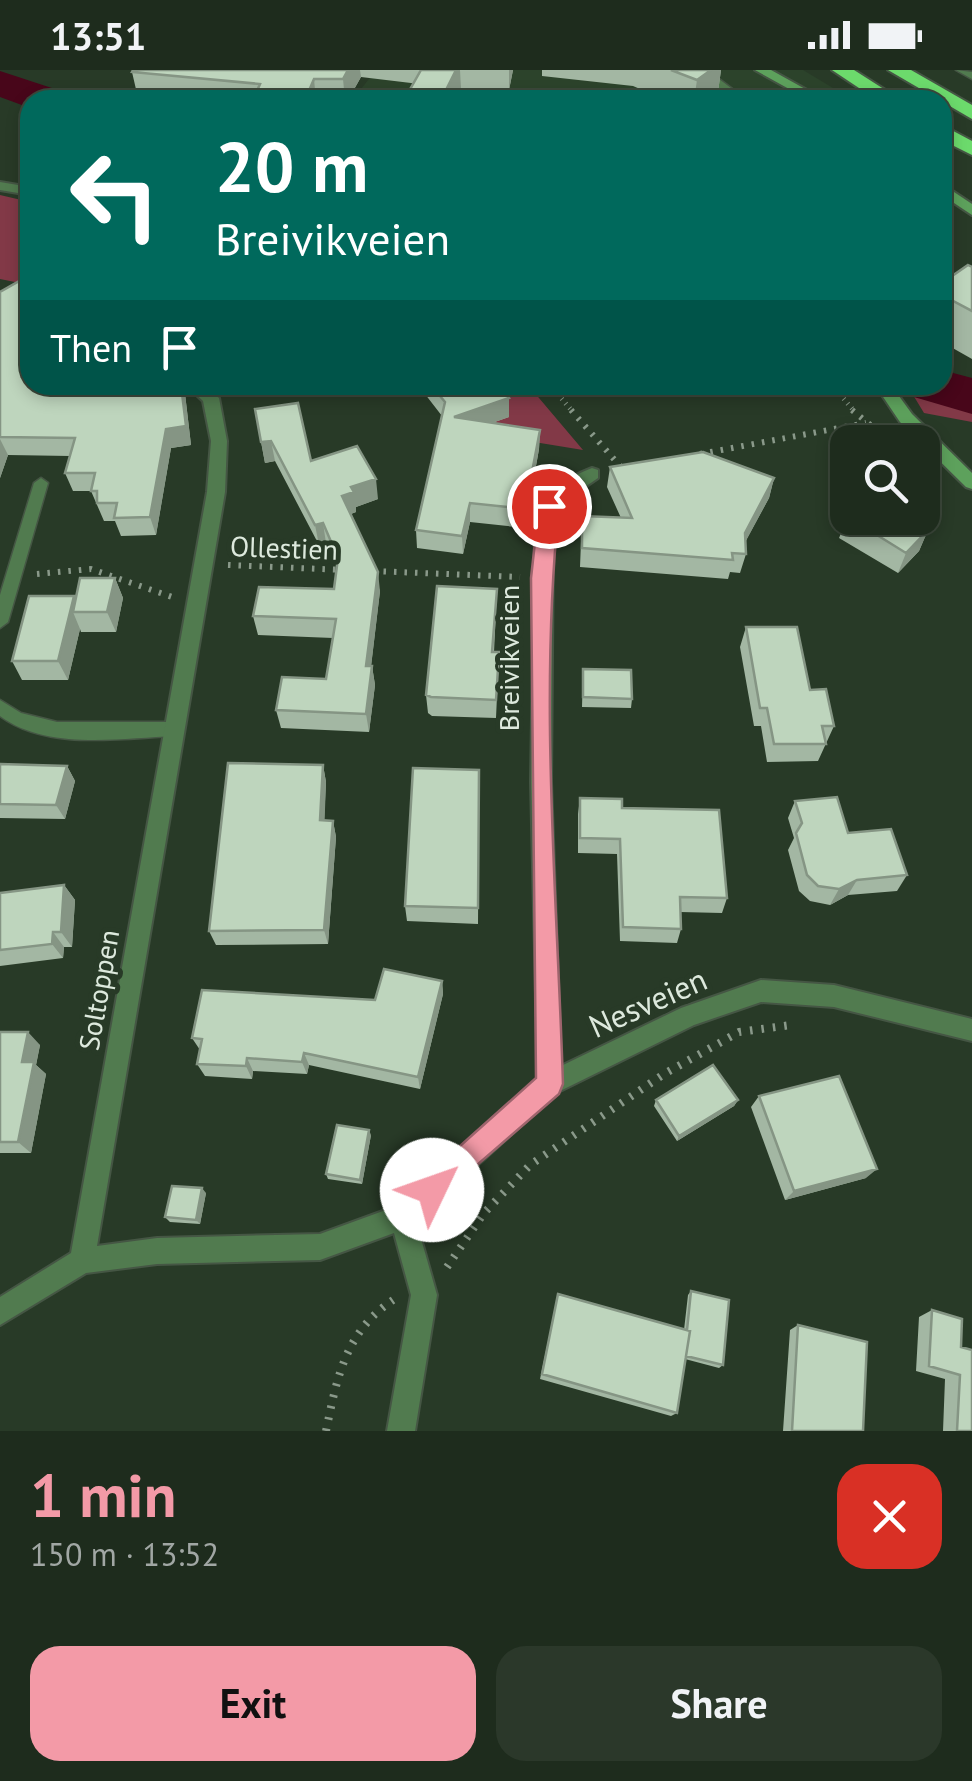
<!DOCTYPE html>
<meta charset="utf-8">
<style>
:root{--surface:#1e2c1d;--page:#2b382a;--text:#f1f3f6;--muted:#a1a7a4;--line:#3c483b;--accent:#f39aa7}
body{margin:0;font-family:"PT Sans",sans-serif;background:var(--page);color:var(--text);height:100vh;display:flex;flex-direction:column;font-size:38px;white-space:nowrap}
*{box-sizing:border-box;margin:0}
p{font-size:32px;color:var(--muted)}
.icon{flex:none;width:55px;height:55px;fill:none;stroke:currentColor;stroke-width:2;stroke-linecap:round;stroke-linejoin:round}
.map{position:relative;height:1361px;overflow:hidden}
.side{display:flex;flex-direction:column;background:var(--surface);flex:1}
.side>*{flex:none}
.banner{position:absolute;left:20px;top:20px;width:932px;height:305px;border-radius:30px;box-shadow:0 5px 15px #0003,0 0 0 2px var(--line);background:#00695c;color:#fff;overflow:hidden}
.tools{position:absolute;left:830px;top:355px;display:grid;gap:20px}
.tools a{display:grid;place-items:center;width:110px;height:110px;border-radius:20px;background:var(--surface);box-shadow:0 5px 15px #0003,0 0 0 2px var(--line);font-size:50px}
.pin{position:absolute;display:grid;place-items:center;width:85px;height:85px;color:#fff;margin:-42px;border:5px solid #fff;border-radius:50%;box-shadow:0 2px 10px #0007}
.me{position:absolute;width:110px;margin:-55px;rotate:48deg;stroke-linejoin:round;filter:drop-shadow(0 0 8px #0008)}
.turn{display:flex;align-items:center;gap:35px;height:210px;padding:0 30px;font-size:45px}
.turn .icon{width:130px;height:130px;stroke-width:2.5}
.turn b{display:block;font-size:70px;line-height:85px}
.then{display:flex;align-items:center;height:95px;padding:0 30px;background:#0003;gap:20px;font-size:38px}
.round{display:grid;place-items:center;flex:none;width:105px;height:105px;border-radius:30px;background:var(--page)}
.summary{display:flex;align-items:center;justify-content:space-between;height:170px;padding:0 30px}
h1{font-size:60px;font-weight:800;line-height:75px;color:var(--accent)}
.action{display:flex;gap:20px;margin-top:auto;padding:20px 30px}
.action a{flex:1;height:115px;border-radius:30px;background:var(--accent);color:#111;font-size:40px;font-weight:800;line-height:115px;text-align:center}
.action a+a{background:var(--page);color:var(--text)}
.status{display:flex;justify-content:space-between;align-items:center;height:70px;padding:0 50px;background:var(--surface);direction:ltr}
.status svg{height:28px;fill:currentColor}
.map>svg:first-child{display:block}
</style>
<div class="status"><b>13:51</b><svg viewBox="0 0 49 12"><path d="M0 12V9h3v3zM5 12V6h3v6zM10 12V3h3v9zM15 12V0h3v12zM26 1h20v11H26zM47 4h2v5h-2z"/></svg></div>
<div class="map">
<svg width="972" height="1361" viewBox="0 0 972 1361">
<rect width="100%" height="100%" fill="#283a27"/>
<path fill="#2c432b" d="M376,0H803L853,30H407L361,19Z"/>
<path fill="#823947" d="M0,125L30,132V215L0,209Z
M943,302L972,314V352L924,343L907,315H942Z
M434,315H528L583,380L473,362Z"/>
<g fill="none" stroke-linecap="round" stroke-linejoin="round">
<path fill="#48061a" fill-rule="evenodd" d="M0,1L61,21L67,30H30V38L0,27Z
M942,300L972,308V344L914,327L906,315H942Z"/>
<g stroke="#455644" stroke-width="3">
<path id="lane" d="M695,0H707L747,30H734Z
M956,0L972,2V9Z
M41,408L48,413L8,552L0,558V525L34,413Z
M0,630L21,643L57,652H175L181,654L184,659L181,664L175,666C121,668 47,681 0,646Z"/>
</g>
<g stroke="#455644" stroke-width="4">
<path id="street" d="M0,112L30,117V125L0,120Z
M186,315H203L219,328L227,371L225,422L97,1176L157,1168L320,1164L394,1137L538,1009L531,712L535,459C544,428 562,409 592,398L598,400V408L566,430L553,459L551,712L561,996L681,938L761,910L834,915L972,949V971L834,937L761,932L694,955L558,1022L416,1151L437,1225L415,1361H387L411,1225L394,1163L320,1190L157,1194L86,1203L0,1255V1227L71,1183L207,422L211,371L203,331Z"/>
</g>
<g stroke="#455644" stroke-width="4">
<path id="secondary" d="M755,0H771L825,30H809Z
M942,114L972,134V145L942,125Z
M875,315H891L912,344L972,403V419L966,417L900,352Z"/>
</g>
<g stroke="#455644" stroke-width="4">
<path id="highway" d="M832,0H854L901,30H877Z
M888,0H911L972,35V49Z
M942,55L972,71V85L942,70Z"/>
</g>
<path stroke="#8a998a" stroke-width="5" stroke-dasharray="1 5" stroke-linecap="butt" d="M550,315L573,342
M832,315L855,342"/>
<path stroke="#8a998a" stroke-width="6" stroke-dasharray="2.5 8" stroke-linecap="butt" d="M571,340L620,396
M852,340L891,372
M700,384L866,353
M228,495L345,500
M373,501L520,507
M37,504L91,499L172,527"/>
<path stroke="#8a998a" stroke-width="8" stroke-dasharray="2.5 9" stroke-linecap="butt" d="M447,1197L484,1143L530,1095L664,1004L739,962L791,955
M326,1361C337,1308 345,1262 393,1230"/>
<use href="#lane" fill="#517b4f" fill-rule="evenodd"/>
<use href="#street" fill="#517b4f" fill-rule="evenodd"/>
<use href="#secondary" fill="#5da15c" fill-rule="evenodd"/>
<use href="#highway" fill="#6cda6c" fill-rule="evenodd"/>
</g>
<path fill="#a3b7a3" d="M133,0H513L509,20L461,19L361,7L348,30H154L138,28L132,2Z
M542,0H721L718,22L709,28L721,30H666L633,16L542,6Z
M972,197V289L942,272V213Z
M0,222L30,315H184L191,375L171,378L156,465L121,466L115,451H104L91,421H73L65,403L70,386L8,385L0,408Z
M418,315H498L509,347L492,353L540,360L539,379L525,458L470,452L463,484L417,478L416,460L442,346Z
M255,339L311,391L378,429L356,437V442L351,444L380,521L371,596H372L375,615L369,662L281,658L276,640L326,609L333,568L258,565L253,546L334,519L337,497L326,473L319,475L275,391L265,393Z
M610,397L774,408L769,428L745,472L746,484L740,503L730,502L728,509L580,497L582,446L621,448L607,417Z
M848,447L928,460L919,481L898,503L839,468Z
M115,508L123,528L116,562H81L80,559L68,610H22L12,591L76,529Z
M497,519L494,582H499L496,648L432,646L428,643L426,625Z
M746,557L810,620L834,656L818,691L767,692L761,656H754L740,577Z
M583,599L632,629L631,638L582,637Z
M0,694L67,696L75,711L65,749L0,748Z
M323,695L326,712L324,751H333L336,767L328,874L216,875L209,861Z
M479,700L478,854L407,851L405,836Z
M580,728L622,738L727,828L722,843L680,842L681,859L677,873L620,871L617,784L578,783V744Z
M795,731L848,763L907,805L897,821L848,825L830,835L810,831L799,821L788,780L794,768L788,748Z
M64,815L75,830L72,877H64L63,888L0,896V823Z
M442,911L443,924L420,1019L309,995L307,1004L253,1001L252,1009L205,1006L197,994L200,980L192,968L375,930Z
M0,962L40,975L36,995L46,1004L31,1083H0Z
M759,1026L866,1108L785,1130L751,1037Z
M656,1030H738L734,1036L677,1071L654,1036Z
M371,1065L362,1114L328,1109L326,1104Z
M206,1123L200,1154L170,1152L165,1147Z
M691,1221L723,1295L719,1298L685,1289L677,1343L671,1346L540,1309L558,1224L684,1260L688,1225Z
M932,1240L961,1277L972,1361H943L945,1309L916,1301L919,1247Z
M798,1255L863,1361H783L790,1260Z"/>
<path fill="#859584" d="M348,0H360L361,7L348,30H345L343,9Z
M456,0H460L461,19L455,30H441Z
M509,0H513L509,20Z
M711,0H721L718,22L707,30H694L697,10Z
M314,9L316,30H305Z
M181,315H184L191,375L171,378L156,465L150,447L166,359Z
M509,328V347L454,366V347Z
M540,360L539,379L525,458V439Z
M0,369L8,385L0,408Z
M271,371L275,391L265,393L261,372Z
M774,408L769,428L740,482L745,463Z
M376,409L378,429L356,437V442L345,446L342,426L351,417Z
M470,433V452L463,484L462,466Z
M323,453L326,473L319,475L315,455Z
M928,460L919,481L898,503L906,483Z
M378,502L380,521L369,614L366,596Z
M115,508L123,528L116,562L107,542Z
M74,526L82,542H73L80,559L68,610L58,591Z
M372,596L375,615L369,662L366,644Z
M323,695L326,712L324,767L320,750Z
M67,696L75,711L65,749L56,735Z
M333,751L336,767L328,874L324,860Z
M857,810L848,825L830,835L839,819Z
M64,815L75,830L72,877L61,862Z
M53,862L64,877L63,888L52,874Z
M442,911L443,924L420,1019L418,1007Z
M28,962L40,975L36,995L46,1004L31,1083L18,1072L22,992Z
M304,983L309,995L307,1004L302,992Z
M247,988L253,1001L252,1009L246,996Z
M738,1030L734,1036L677,1071L679,1066Z
M369,1060L371,1065L362,1114L360,1110Z
M877,1099L866,1108L785,1130L794,1121Z
M202,1118L206,1123L200,1154L196,1150Z"/>
<path fill="#bed5bd" stroke="#859584" stroke-width="2.5" d="M133,0H348L343,9H314L305,30H253L260,14L132,2Z
M421,0H456L441,30H404Z
M671,0H711L697,10Z
M671,23L721,30H668Z
M968,195L972,197V241L942,225V213Z
M30,205V315H181L186,356L166,359L150,447L114,448L117,433H97V421H91L95,403H65L75,368L0,367V222Z
M431,315H498L509,328L454,347L540,360L525,439L470,433L462,466L416,460L445,332Z
M298,333L311,391L357,376L376,409L351,417L354,422L342,426L378,502L366,596H372L366,644L276,640L282,607L326,609L336,549L253,546L259,517L334,519L338,488L323,453L315,455L271,371L261,372L255,339Z
M703,382L774,408L745,463L746,484L732,483L733,490L582,478V446L632,448L610,397Z
M848,447L906,448L928,460L906,483Z
M80,508H115L107,542H73Z
M437,516L497,519L492,582H499L496,630L431,627L426,625Z
M29,526H74L58,591H12Z
M746,557H797L810,620L826,619L834,656H822L826,674H774L767,638H760Z
M583,599L631,600L632,629L583,627Z
M228,693L323,695L320,750L333,751L324,860L209,861Z
M0,694L67,696L56,735L0,734Z
M413,698L479,700L478,838L405,836Z
M837,727L848,763L891,759L907,805L857,810L839,819L818,816L807,805L796,763L802,753L795,731Z
M580,728L622,729V738L719,740L727,828L680,827L681,859L623,857L620,769L580,768Z
M64,815L61,862H53L52,874L0,880V823Z
M384,899L442,911L418,1007L304,983L302,992L247,988L246,996L197,994L202,969L192,968L202,920L375,930Z
M0,962H28L22,992H34L18,1072H0Z
M713,995L738,1030L679,1066L656,1030Z
M839,1006L877,1099L794,1121L759,1026Z
M337,1055L369,1060L360,1110L326,1104Z
M172,1116L202,1118L196,1150L165,1147Z
M691,1221L729,1230L723,1295L686,1286L690,1261L687,1260Z
M558,1224L690,1261L677,1343L542,1304Z
M932,1240L962,1249L961,1277L972,1280V1361H957L960,1305L929,1296Z
M798,1255L867,1272L863,1361H792Z"/>
<path fill="#f39aa7" stroke="#9e646d" stroke-width="2.5" d="M549,428L559,436C539,626 557,823 563,1014L559,1024L432,1134L422,1130L417,1120L422,1110L536,1008L531,508L539,436Z"/>
<g text-anchor="middle" stroke-width="10" stroke-linejoin="round" paint-order="stroke">
<g font-size="28" fill="#dde9dd" stroke="#283a27">
<text transform="translate(284 478) rotate(2)" y="10">Ollestien</text>
<text transform="translate(509 588) rotate(-90)" y="10">Breivikveien</text>
<text transform="translate(99 920) rotate(-80)" y="10">Soltoppen</text>
</g>
<g font-size="32" fill="#dde9dd" stroke="#283a27">
<text transform="translate(648 933) rotate(-24)" y="11">Nesveien</text>
</g>
</g>
</svg>
<div class="tools">
<a><svg class="icon" aria-label="search" viewBox="0 0 24 24"><circle cx="10" cy="10" r="6"/><path d="M15 15l6 6"/></svg></a>
</div>
<div class="pin" style="left:549px;top:436px;background:#d93025"><svg class="icon" aria-label="arrive" viewBox="0 0 24 24"><path d="M6 21V4h12l-3 4 3 4H6"/></svg></div>
<svg class="me" style="left:432px;top:1120px" viewBox="-20 -20 40 40"><circle r="19" fill="#fff"/><path d="M0-13L10 11 0 6-10 11z" fill="#f39aa7"/></svg>
<div class="banner">
<div class="turn"><svg class="icon" aria-label="left" viewBox="0 0 24 24"><path d="M17 20v-9H6M10 6l-5 5 5 5"/></svg><div><b>20 m</b>Breivikveien</div></div>
<div class="then">Then<svg class="icon" aria-label="arrive" viewBox="0 0 24 24"><path d="M6 21V4h12l-3 4 3 4H6"/></svg></div>
</div>
</div>
<section class="side">
<div class="summary"><div><h1>1 min</h1><p>150 m · 13:52</p></div><a class="round" style="background:#d93025;color:#fff"><svg class="icon" aria-label="close" viewBox="0 0 24 24"><path d="M6 6l12 12M18 6L6 18"/></svg></a></div>
<div class="action"><a>Exit</a><a>Share</a></div>
</section>
